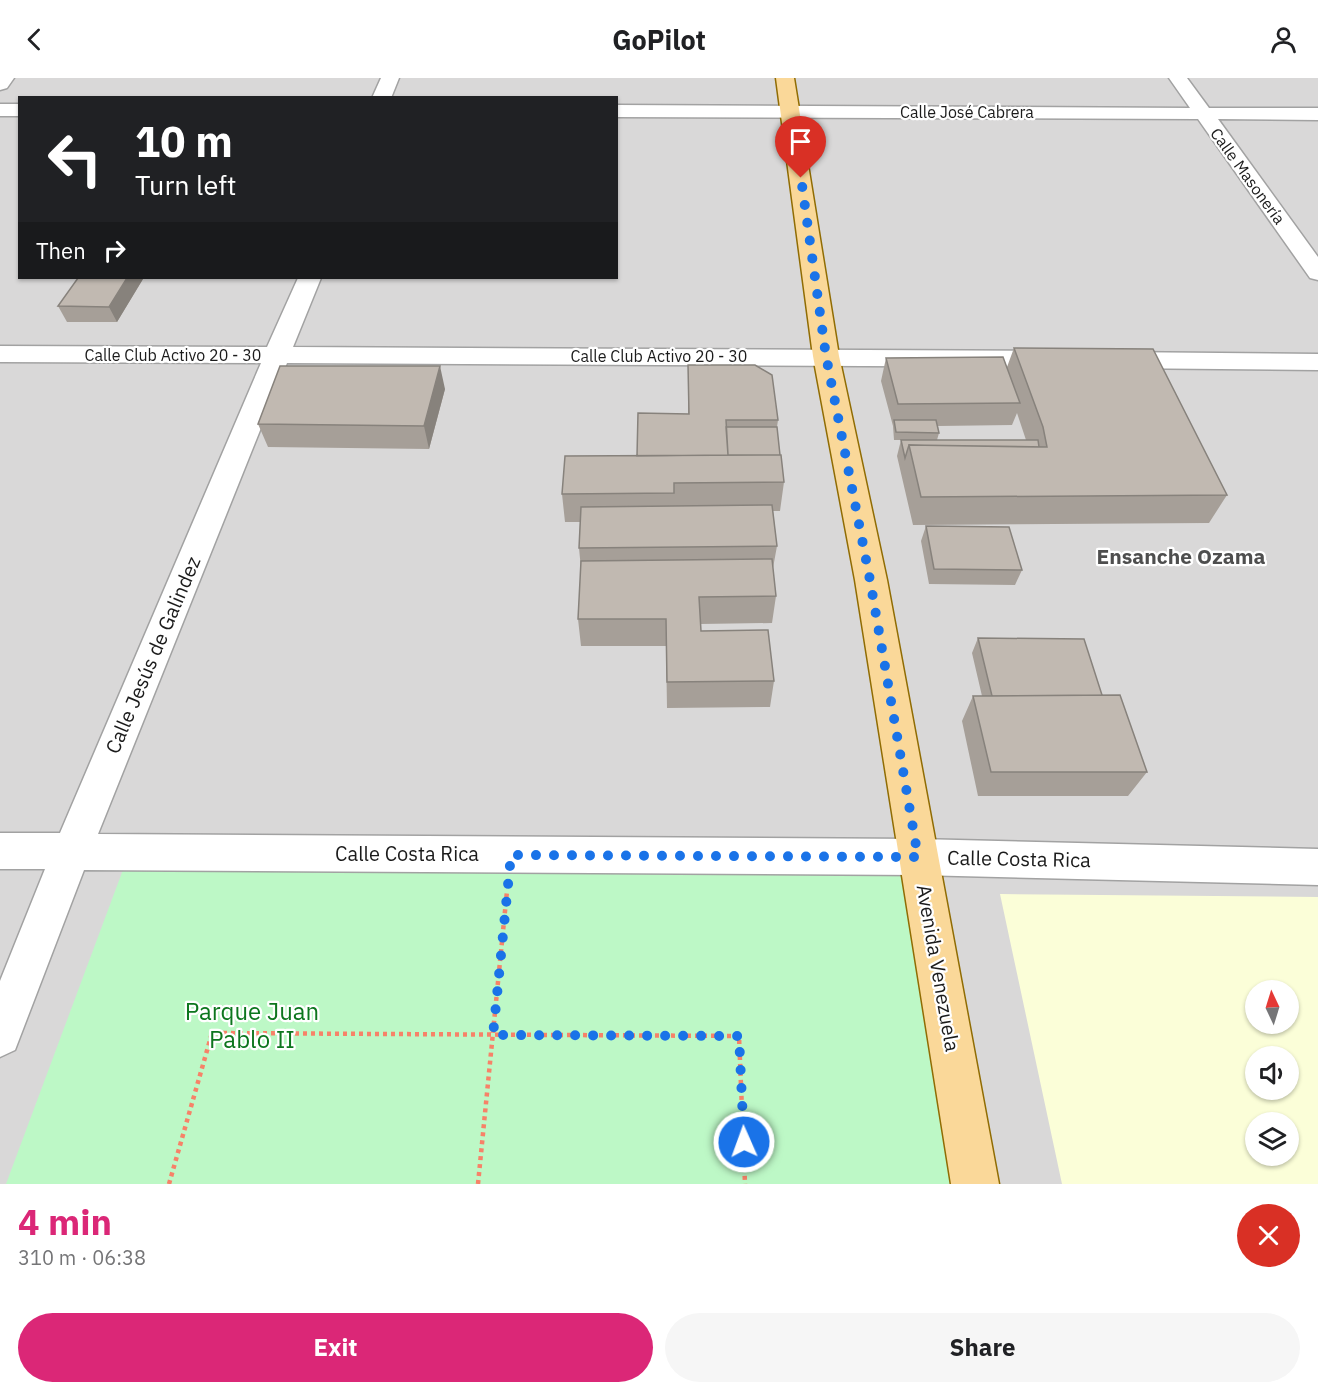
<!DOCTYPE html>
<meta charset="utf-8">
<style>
:root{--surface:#fff;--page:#f6f6f6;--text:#202124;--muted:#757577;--accent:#db2777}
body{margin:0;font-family:"IBM Plex Sans",sans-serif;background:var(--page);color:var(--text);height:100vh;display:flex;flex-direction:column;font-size:22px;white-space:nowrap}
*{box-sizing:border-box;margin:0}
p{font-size:20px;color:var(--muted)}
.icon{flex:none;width:33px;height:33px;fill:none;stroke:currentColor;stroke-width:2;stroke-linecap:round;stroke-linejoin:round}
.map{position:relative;height:1106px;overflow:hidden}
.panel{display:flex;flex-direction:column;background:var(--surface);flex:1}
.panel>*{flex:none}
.hud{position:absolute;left:18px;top:18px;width:600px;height:183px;border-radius:0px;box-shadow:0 2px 4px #0004;background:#202124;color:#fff;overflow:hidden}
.needle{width:39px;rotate:356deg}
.controls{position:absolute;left:1245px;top:902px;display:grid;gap:12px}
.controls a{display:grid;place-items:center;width:54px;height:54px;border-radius:50%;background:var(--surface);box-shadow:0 2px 4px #0004;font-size:30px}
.pin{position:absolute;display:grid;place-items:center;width:51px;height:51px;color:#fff;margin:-62px -26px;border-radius:50% 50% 50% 0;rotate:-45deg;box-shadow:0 0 6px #0007}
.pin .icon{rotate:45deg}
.me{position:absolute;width:66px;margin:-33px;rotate:358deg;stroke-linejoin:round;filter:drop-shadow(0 0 4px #0008)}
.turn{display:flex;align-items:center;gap:21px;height:126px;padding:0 18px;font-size:27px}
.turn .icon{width:78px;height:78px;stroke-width:2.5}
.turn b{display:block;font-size:42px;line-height:51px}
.then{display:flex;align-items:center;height:57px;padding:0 18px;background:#0003;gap:12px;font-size:22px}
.round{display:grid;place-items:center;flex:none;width:63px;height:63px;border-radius:32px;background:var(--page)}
.summary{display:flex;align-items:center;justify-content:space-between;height:102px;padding:0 18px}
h1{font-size:36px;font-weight:700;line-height:45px;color:var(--accent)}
.action{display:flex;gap:12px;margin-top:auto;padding:12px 18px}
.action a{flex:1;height:69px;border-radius:36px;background:var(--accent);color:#fff;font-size:24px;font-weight:700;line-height:69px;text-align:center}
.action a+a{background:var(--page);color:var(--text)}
header{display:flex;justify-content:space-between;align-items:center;height:78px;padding:0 18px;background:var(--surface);font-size:27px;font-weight:700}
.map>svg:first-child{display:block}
</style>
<header><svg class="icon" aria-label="back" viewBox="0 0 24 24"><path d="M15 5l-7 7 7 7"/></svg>GoPilot<svg class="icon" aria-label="person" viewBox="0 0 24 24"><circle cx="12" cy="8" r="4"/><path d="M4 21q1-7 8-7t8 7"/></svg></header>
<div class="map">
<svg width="1318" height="1106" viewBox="0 0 1318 1106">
<rect width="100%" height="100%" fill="#edeae1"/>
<path fill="#d9d8d8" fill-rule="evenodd" d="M0,0H1318V1106H0ZM20,20H616V200H20ZM1256,912H1288V945H1256ZM1256,978H1288V1011H1256ZM1256,1044H1288V1077H1256Z"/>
<path fill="#fbfed8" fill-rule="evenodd" d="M1000,816L1318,819V1106H1062ZM1256,912H1288V945H1256ZM1256,978H1288V1011H1256ZM1256,1044H1288V1077H1256Z"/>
<path fill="#bdf8c6" d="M124,789L901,795L950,1106H6Z"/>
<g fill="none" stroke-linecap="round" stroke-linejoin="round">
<g stroke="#a2a2a2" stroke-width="3">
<path id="minor" d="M0,0H14L7,10L0,12Z
M381,0H399L391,20H372Z
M1169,0H1187L1209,30H1318V42L1218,41L1318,179V202L1310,200L1198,41L616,39V27L1190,30Z
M0,26H20V38H0Z
M298,200H321L293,269L1054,273L1063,275L1067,281L1063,287L1054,289L287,285L98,756L918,761L1318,771V807L918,797L84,792L15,972L0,979V903L45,791H0V755H60L261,285L0,284V268L267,269Z
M1115,274L1318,276V292L1115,290L1106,288L1102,282L1106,276Z"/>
</g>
<g stroke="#906c03" stroke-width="3">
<path id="primary" d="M776,0H794L839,278L887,502L999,1106H951L855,502L813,278Z"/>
</g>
<path stroke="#f78268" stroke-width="4.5" stroke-dasharray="4 4" stroke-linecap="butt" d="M169,1106L212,955L739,958L745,1106
M478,1106L507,813"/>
<use href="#minor" fill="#fff" fill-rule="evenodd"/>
<use href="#primary" fill="#fad899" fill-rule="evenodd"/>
</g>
<path fill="#a69f98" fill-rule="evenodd" d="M143,201L117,244H67L58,228Z
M1014,270L1227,417L1209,445L913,447L897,378L901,362H918H894L893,348L881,303L886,280L1007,289ZM1017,335L1026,362H937L939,355L938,348L1012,347Z
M688,287L778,342L777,349L780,377L784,404L780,433H773L777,468L773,490L776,518L772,545L700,546L701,553L774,603L770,629L667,630L666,568H581L578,541L581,491L579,470L580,444H565L562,416L637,378L688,336Z
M445,311L429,371L268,369L258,346Z
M926,448L1022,492L1015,507L929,506L921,463Z
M978,560L1102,617L1147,694L1128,718H978L962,643L973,618H982L972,575Z"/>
<path fill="#87827c" d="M127,200H142L143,201L117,244L109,229Z
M440,288L445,311L429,371L424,348Z"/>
<path fill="#c1b9b1" stroke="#87827c" stroke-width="1.5" d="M78,200H127L109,229L58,228Z
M1014,270L1153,271L1227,417L921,419L909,367L1047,369L1043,349Z
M1003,279L1020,325L898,326L886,280Z
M688,287H755L772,297L778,342H726L728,377L637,378L638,335L689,336Z
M280,288H440L424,348L258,346Z
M894,342H936L939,355L896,354Z
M726,349H777L780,377H728Z
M901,362H1038L1039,369L909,367L905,380Z
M781,377L784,404L674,405V415L562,416L565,378Z
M772,427L777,468L579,470L581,429Z
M926,448L1009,449L1022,492L934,491Z
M772,481L776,518L699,519L701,553L768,552L774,603L667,604L666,541H578L581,483Z
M978,560L1084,561L1102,617L992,618Z
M1120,617L1147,694H991L973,618Z"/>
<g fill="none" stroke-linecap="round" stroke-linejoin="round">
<path stroke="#1a73e8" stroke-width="10" stroke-dasharray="0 18" d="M744,1064L739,958L493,957L511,777L918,779L870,502L826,278L801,100"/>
</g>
<g text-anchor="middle" stroke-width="4.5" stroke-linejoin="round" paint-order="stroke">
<g font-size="16" fill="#1b1b1b" stroke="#fff">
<text x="967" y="40">Calle José Cabrera</text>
<text transform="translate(1248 98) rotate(54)" y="6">Calle Masonería</text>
<text x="173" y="283">Calle Club Activo 20 - 30</text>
<text x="659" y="284">Calle Club Activo 20 - 30</text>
</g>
<g font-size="20" fill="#1b1b1b" stroke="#fff">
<text transform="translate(153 577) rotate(-67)" y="7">Calle Jesús de Galindez</text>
<text x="407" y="783">Calle Costa Rica</text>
<text transform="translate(1019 781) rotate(1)" y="7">Calle Costa Rica</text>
<text transform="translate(938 890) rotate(80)" y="7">Avenida Venezuela</text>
</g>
<g font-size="21" font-weight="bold" fill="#4e4e4e" stroke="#fff">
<text x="1181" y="486">Ensanche Ozama</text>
</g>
<g font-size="24" fill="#0d761e" stroke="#fff">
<text x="252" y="942">Parque Juan<tspan x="252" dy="28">Pablo II</tspan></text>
</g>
</g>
</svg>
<div class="controls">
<a><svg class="needle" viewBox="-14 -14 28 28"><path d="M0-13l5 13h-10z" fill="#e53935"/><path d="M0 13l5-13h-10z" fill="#757577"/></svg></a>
<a><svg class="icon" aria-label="sound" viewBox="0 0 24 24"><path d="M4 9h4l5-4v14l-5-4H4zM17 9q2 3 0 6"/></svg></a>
<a><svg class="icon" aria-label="layers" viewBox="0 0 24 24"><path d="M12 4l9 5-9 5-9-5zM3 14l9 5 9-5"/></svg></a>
</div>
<div class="pin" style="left:801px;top:100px;background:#d93025"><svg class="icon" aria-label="arrive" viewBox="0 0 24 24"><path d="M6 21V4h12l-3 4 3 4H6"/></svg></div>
<svg class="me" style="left:744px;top:1064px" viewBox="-20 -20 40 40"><circle r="17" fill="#1a73e8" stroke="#fff" stroke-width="3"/><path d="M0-11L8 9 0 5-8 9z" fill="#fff"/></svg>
<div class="hud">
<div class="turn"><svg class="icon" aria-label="left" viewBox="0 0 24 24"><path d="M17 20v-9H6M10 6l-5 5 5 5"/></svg><div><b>10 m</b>Turn left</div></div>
<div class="then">Then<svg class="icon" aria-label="right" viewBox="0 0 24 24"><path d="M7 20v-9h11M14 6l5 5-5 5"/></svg></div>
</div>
</div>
<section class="panel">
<div class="summary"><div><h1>4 min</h1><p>310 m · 06:38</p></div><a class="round" style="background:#d93025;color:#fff"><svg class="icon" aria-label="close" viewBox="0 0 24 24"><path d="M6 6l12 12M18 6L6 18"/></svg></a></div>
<div class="action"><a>Exit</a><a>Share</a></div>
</section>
